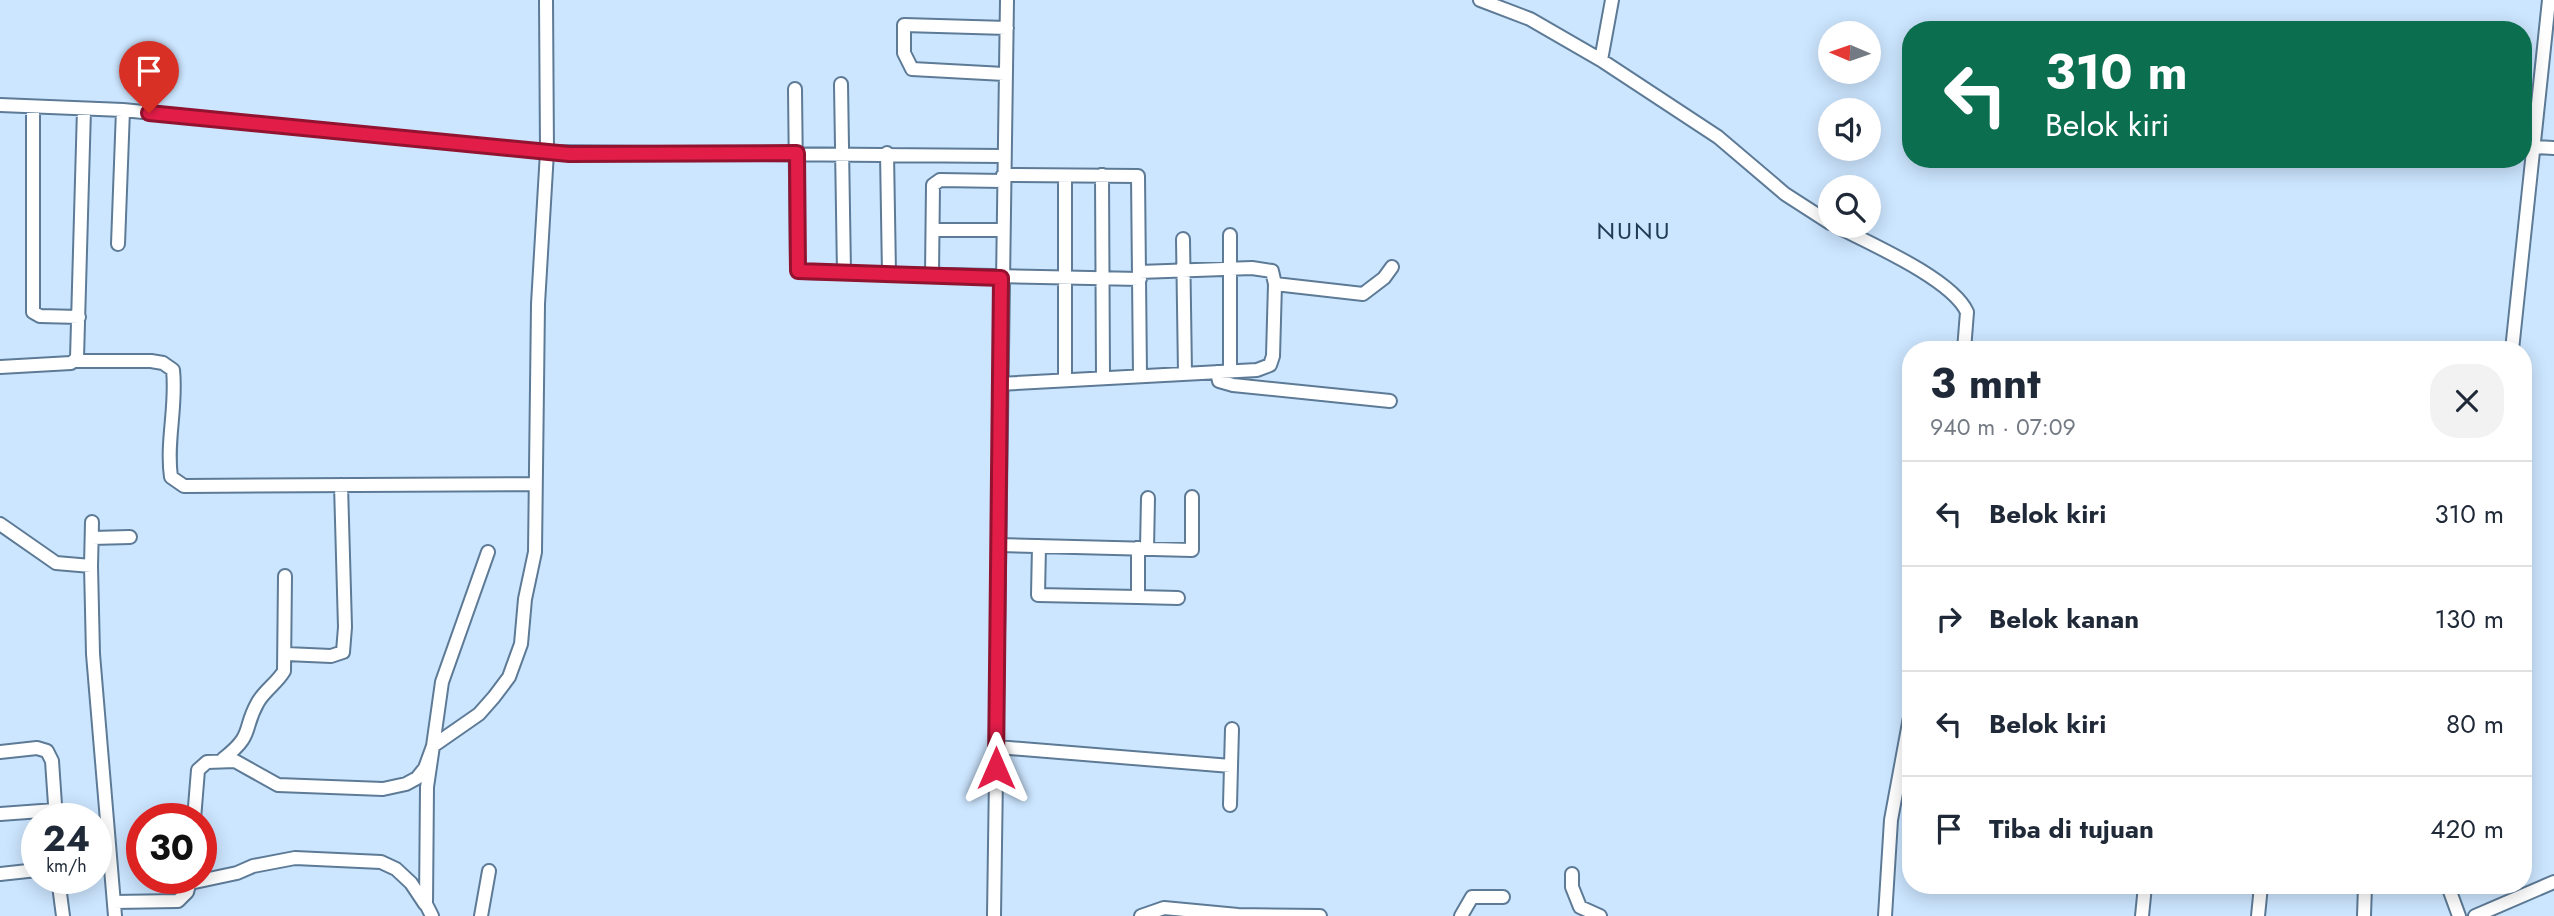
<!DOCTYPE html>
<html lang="id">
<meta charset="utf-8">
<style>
:root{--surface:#fff;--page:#f2f2f3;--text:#1f2937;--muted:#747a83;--line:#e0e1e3}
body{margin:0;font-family:Jost,sans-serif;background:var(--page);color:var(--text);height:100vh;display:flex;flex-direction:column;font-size:26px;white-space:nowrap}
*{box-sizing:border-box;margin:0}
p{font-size:23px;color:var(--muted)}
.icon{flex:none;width:38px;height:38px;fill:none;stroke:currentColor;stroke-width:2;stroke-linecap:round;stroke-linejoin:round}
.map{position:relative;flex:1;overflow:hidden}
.drawer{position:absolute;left:1902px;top:341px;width:630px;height:553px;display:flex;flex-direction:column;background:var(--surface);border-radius:28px;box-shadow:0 4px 18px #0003}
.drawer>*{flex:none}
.banner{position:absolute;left:1902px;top:21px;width:630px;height:147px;border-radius:28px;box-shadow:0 4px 18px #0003;background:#0b6e4f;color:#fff;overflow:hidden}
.needle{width:46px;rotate:272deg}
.buttons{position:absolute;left:1818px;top:21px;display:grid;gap:14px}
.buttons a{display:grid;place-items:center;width:63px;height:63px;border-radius:50%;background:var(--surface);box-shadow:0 4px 18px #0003;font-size:35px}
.speed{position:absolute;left:21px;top:803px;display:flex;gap:14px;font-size:35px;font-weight:700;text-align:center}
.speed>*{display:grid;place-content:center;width:91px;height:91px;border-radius:50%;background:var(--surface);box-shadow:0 4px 18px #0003;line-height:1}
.speed small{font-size:18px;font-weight:400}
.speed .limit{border:10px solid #d22;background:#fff;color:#111}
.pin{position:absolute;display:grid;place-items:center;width:60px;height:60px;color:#fff;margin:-72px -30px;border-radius:50% 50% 50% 0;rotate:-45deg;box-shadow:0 0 7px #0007}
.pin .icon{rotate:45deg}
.me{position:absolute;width:77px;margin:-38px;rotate:0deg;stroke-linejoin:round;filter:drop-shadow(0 0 5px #0008)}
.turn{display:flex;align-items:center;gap:24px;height:147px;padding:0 28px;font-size:32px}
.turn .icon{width:91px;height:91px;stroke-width:2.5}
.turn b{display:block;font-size:49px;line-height:60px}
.round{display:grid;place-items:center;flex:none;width:74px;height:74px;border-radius:28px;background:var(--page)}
.headline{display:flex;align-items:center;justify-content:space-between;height:119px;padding:0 28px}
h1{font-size:42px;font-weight:700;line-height:52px}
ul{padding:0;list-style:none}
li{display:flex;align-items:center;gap:21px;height:105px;padding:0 28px;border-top:2px solid var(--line)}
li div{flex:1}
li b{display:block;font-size:26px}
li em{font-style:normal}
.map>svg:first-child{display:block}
</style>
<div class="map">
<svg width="2554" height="916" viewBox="0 0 2554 916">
<rect width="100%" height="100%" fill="#cce6ff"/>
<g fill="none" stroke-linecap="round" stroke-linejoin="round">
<g stroke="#5d7a96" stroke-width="16">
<path id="minor" d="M546,0L547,152L1003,156
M1480,0L1530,19L1601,60L1718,137L1785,194L1830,223
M1601,60L1612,0
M1004,74L912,69L904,53V25L1007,28
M841,84L844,273
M795,89L797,267L800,272L1140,279
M0,105L123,110L547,152L538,304L535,552L525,599L521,644L509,677L494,697L479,714L433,746L427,787L426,904L432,916
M33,107V312L40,316L79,317
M2534,147L2554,148
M887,153L889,274
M1003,175L1138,176L1140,376
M1102,175L1103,378
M1836,226C1869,243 1952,279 1967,312L1964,350
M934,230H1002
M1230,235V371
M1183,239L1185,373
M118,244L123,110
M932,275L933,185L940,180L1003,181
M1275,284L1363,294L1384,278L1392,267
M2512,350L2549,0
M74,361H151L163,363L173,370C177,406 166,441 171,477L184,486L535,484
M0,367L71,363L77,358L84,109
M1217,372L1219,381L1233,385L1390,401
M1065,380V176
M999,384L1257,370L1270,365L1273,356L1275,284L1272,271L1252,268L1139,272
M0,524L56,563L91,566L93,654L115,916
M92,538L130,537
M998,545L1192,550V497
M1039,546L1038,595L1138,597V548
M1147,549L1148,498
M91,566L92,522
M1138,597L1178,598
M286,654L331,656L343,652L345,627L341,485
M997,747L1231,766L1230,805
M0,752L37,748L47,751L52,761L56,819
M223,759C255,734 242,730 258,702C265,690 277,683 284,671L285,576
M1231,766L1232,729
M0,814L55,810
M194,819L198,770L207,762L235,761L278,785L383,789L406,784L417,778L425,768L433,746L442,682L488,552
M0,874L37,870
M1572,874V887L1580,907L1600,916
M58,878L63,916
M190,883L237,873L253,866L295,858L381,862L396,869L411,883L425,904
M2448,886L2459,916
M114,902L178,901L187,892L191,878
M481,916L489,871
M994,916L1007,0
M1141,916L1164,908L1238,915L1320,916
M1461,916L1472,897H1503
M1885,916L1891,820L1911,712
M2142,916L2145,886
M2258,916L2261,886
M2364,916L2365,886
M2475,916L2554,882"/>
</g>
<use href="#minor" stroke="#fff" stroke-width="12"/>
</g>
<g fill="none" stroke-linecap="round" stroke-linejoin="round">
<g stroke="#92132f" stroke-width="18">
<path id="route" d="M149,113L569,154L797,153L798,271L1001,278L996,768"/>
</g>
<use href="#route" stroke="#e11d48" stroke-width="12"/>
</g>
<g text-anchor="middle" stroke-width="6" stroke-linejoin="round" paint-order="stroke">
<g font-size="24" letter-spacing="2" fill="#213c55" stroke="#cce6ff">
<text x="1634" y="239">NUNU</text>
</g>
</g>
</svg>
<div class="buttons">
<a><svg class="needle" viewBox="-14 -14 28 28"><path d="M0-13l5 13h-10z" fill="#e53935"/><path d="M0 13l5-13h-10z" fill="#747a83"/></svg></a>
<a><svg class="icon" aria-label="sound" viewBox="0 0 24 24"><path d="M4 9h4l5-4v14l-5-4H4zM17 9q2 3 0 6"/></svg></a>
<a><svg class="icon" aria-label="search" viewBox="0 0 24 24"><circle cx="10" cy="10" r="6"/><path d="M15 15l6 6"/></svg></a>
</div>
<div class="speed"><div>24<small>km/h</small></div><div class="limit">30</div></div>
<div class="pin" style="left:149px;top:113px;background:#d93025"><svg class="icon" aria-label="arrive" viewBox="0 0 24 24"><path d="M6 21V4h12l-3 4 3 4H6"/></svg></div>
<svg class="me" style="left:996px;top:768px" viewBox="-20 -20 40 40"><path d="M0-17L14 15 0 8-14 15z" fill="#e11d48" stroke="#fff" stroke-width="4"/></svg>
<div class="banner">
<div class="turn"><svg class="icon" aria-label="left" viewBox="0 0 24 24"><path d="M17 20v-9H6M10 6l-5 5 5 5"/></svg><div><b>310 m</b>Belok kiri</div></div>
</div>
<section class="drawer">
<div class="headline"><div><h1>3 mnt</h1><p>940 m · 07:09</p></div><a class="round"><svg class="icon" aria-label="close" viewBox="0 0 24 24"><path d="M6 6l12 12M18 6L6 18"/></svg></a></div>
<ul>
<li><svg class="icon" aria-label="left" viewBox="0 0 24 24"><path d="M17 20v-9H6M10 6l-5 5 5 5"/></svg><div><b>Belok kiri</b></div><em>310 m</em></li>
<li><svg class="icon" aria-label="right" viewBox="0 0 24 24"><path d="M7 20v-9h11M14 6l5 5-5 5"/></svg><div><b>Belok kanan</b></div><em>130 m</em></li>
<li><svg class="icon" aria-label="left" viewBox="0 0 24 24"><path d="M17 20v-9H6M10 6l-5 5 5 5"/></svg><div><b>Belok kiri</b></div><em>80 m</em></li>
<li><svg class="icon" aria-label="arrive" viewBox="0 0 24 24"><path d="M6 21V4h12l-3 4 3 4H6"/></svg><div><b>Tiba di tujuan</b></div><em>420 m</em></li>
</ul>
</section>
</div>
